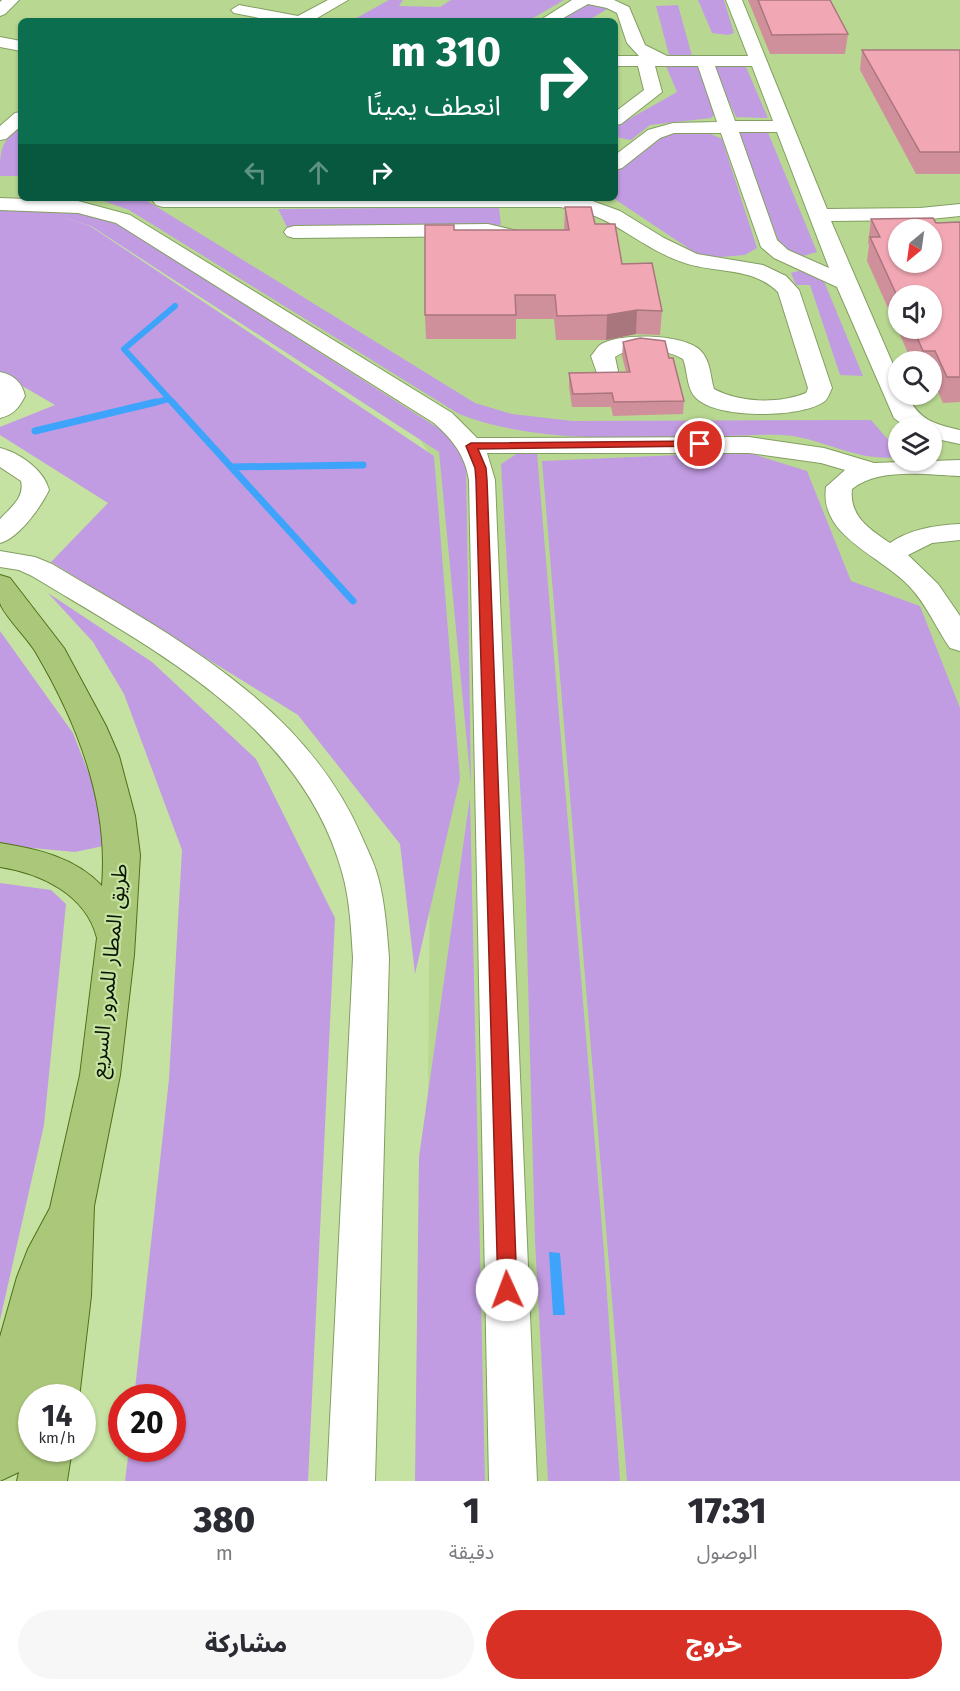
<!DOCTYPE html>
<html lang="ar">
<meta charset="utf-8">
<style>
:root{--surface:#fff;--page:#f7f7f7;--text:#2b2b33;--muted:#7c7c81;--accent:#d93025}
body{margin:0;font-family:"Fira Sans","Noto Sans Arabic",sans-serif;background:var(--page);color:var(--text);direction:rtl;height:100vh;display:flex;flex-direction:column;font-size:22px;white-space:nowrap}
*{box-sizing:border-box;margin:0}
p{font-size:20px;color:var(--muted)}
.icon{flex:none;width:33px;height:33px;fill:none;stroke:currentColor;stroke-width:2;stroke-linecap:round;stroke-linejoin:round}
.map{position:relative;height:1481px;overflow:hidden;direction:ltr}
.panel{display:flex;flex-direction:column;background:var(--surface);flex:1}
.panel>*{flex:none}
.banner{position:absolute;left:18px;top:18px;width:600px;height:183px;border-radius:9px;box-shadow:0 2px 4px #0004;direction:rtl;background:#0b6e4f;color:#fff;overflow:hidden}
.needle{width:39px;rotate:209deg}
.controls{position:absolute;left:888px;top:219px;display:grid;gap:12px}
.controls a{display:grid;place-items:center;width:54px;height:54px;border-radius:50%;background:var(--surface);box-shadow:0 2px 4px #0004;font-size:30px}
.speed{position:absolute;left:18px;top:1384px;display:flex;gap:12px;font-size:30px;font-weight:700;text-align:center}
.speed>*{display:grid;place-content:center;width:78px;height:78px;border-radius:50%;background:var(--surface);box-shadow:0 2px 4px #0004;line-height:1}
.speed small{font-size:15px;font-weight:400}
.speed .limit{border:9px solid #d22;background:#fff;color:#111}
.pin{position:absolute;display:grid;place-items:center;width:51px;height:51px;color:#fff;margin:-26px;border:3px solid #fff;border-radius:50%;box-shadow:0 2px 6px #0007}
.me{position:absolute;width:66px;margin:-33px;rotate:358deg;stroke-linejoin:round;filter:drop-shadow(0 0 4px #0008)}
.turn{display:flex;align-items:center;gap:21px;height:126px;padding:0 18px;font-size:27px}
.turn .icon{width:78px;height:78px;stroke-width:2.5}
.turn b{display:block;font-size:42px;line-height:51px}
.lanes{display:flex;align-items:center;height:57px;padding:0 18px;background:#0003;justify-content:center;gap:30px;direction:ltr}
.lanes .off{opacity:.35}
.eta{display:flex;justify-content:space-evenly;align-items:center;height:102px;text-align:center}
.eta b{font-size:36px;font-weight:800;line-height:42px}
.button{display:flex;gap:12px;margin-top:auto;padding:12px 18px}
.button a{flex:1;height:69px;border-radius:36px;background:var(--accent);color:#fff;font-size:24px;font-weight:800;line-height:69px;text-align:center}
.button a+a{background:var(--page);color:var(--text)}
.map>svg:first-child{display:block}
</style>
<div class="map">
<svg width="960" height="1481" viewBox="0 0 960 1481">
<rect width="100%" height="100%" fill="#c5e2a3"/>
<path fill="#b8d892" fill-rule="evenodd" d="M0,0H960V1481H425L430,841V455L419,438L76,214H0ZM21,21H615V198H21ZM898,230H932V262H898ZM898,296H932V328H898ZM898,362H932V394H898ZM898,428H932V460H898Z"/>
<path fill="#c29ce2" d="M389,0H403L399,6L440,7L451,0H564L528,21H351Z
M698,0H724L734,33L728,35L712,33Z
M590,3L609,8L587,21H557Z
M678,5L692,56L669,55L656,6Z
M682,62L699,66L715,114L711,118L650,125L631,140L615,137V127L677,92L666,66Z
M733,63L746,67L768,118L736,117L713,67Z
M21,126V176H0C0,152 0,141 21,126Z
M747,129L767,130L817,252L800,257L783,253L738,134Z
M676,132H706L722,139L757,248L745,255L721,257L697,254L613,198L616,172L667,134Z
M74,198L144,199L475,403L512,414L573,421L871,420L898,451V457C861,462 829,442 793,436C771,433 746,436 724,436C636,436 542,446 459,414L129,210L98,199Z
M499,207L501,225L287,227L278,209Z
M0,208L75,210L110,219L446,433L466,459L471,785L439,452L91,226L53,214L90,226L434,456L460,779L415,974L400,844L298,715L51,562L108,503L0,435V427L55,405L0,373Z
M806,269L821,274L863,376L840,375L810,285H796L791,273Z
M746,452L807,471L851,581L920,606L960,708V1481H627L542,461Z
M518,453H537L604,1251L620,1481H548L535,1241L525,870L501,464Z
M48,593L152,662L256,759L335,918L308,1481H125L129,1449H172V1398H134L169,1079L182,850L124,694L93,642Z
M0,631L73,733L103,810L108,845L75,852L0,845Z
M470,797L485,1481H415L419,1157Z
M0,883L51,890L66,904L44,1125L0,1320Z"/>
<path fill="#3ea4fb" d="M549,1252L560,1253L565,1315H553Z"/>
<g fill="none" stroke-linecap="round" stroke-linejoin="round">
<path stroke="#3ea4fb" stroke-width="6" d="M149,404L169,399
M174,404L124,349L175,306"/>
<path stroke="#3ea4fb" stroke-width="7" d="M172,402L353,601
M35,431L156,402
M231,467L363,465"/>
<g stroke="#839e62" stroke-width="2">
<path id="minor" d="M2,0H19L5,14L0,16V2Z
M328,0H348L312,21H275L234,13L231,10L239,5L298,16Z
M572,0H614L629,7L645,45L667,56H748L726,0H742L827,209L920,208L960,204V216L920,220L831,221L898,376V394H907C918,420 934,424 960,430V444L932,438V428H907L894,418L837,287L774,258L761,247L721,133H674L660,138L622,168L615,170V155L648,130L673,123L717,122L698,66H655L662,92L621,124L615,125V112L644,90L638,66H615V56H639L627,43L617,13L607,8L588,4L558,21H539ZM715,66H752L773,121H735ZM739,132H777L829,268L788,250L777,240Z
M0,37L21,41V51L0,47Z
M21,112V126L6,139L0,140V126L15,113Z
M0,198L78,201L130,215L452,413L477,438L749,437L824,448L874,463L960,460V476C927,475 879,467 852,489C849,516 869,529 890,543C910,529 936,525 960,524V540L932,543L908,555L938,584L960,616V651L950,648C936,628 927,605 910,587C881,555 819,537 826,487L845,470L821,463L749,453H487L495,480L537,1481H489L469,480C465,455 453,440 434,423L116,223L78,213L0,210Z
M155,198L587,199L620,211L664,238L697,254L763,265L786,276L799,290L832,388C829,394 828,400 822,403C797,418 717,419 696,398C686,388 688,371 683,359C666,349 632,344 615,357L618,371L614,376L606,378L598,376L591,356C594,353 597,347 600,345C619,332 684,334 700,350C711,361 710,376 714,389C740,403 779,404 806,393L808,388L778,292C752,266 714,274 682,262C636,246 612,213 560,207H163L156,205L153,201Z
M488,224L518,231L521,235L518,239L511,241L488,236L294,238L287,236L284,232L287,228L294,226Z
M0,372C14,375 22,382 25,396C19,408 13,415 0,418Z
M0,448C20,453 44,470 49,490C41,507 18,539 0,543V519C10,508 25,498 21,481L0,467Z
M0,551L35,557L52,564C170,635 303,702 361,835C367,849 374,862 378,877C385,903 387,931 389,958L375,1481H327L353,958C351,929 350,900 342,872C301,724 154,650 32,576L19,570L0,567Z"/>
</g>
<g stroke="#4e7116" stroke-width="2">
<path id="major" d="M0,575L10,578L64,648L106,726L119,756L135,816L140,855L134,955L120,1075L94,1206L91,1296L79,1398H32L29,1434L32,1432V1449H72L67,1481H17L19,1472L0,1481V1337L17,1277L28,1249L50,1208L80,1075L97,938C86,894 40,873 0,867V843C37,849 75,857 102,886C109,802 77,722 35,651C28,639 3,614 0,603C0,595 0,584 0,575Z"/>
</g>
<use href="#minor" fill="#fff" fill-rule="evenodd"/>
<use href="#major" fill="#abc87a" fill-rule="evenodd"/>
</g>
<path fill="#d0909b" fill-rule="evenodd" d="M748,0H830L848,34L845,54H770Z
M862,50H960V174H916L860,70Z
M565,207L595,224L622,264L662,311L660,335L636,334L606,340H556L554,319H516V339H426L425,315L454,230H564Z
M871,219L936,223L960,222V402L943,403L932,378V362H912L867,261L869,245L868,242ZM898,296L932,328H898Z
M623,342L669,358L684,401L683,414L613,416L611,407H572L569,387V373L626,372L622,356Z"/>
<path fill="#a9767e" d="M637,310L636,334L606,340L607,315Z"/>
<path fill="#f2a8b4" stroke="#a9767e" stroke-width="1.5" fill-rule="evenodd" d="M758,0H830L848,34L772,35Z
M862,50H960V152H920Z
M565,207H591L595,224H615L622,264L652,263L662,311L637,310L607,315L557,316L555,295H515L516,315H425V225H454V230H569Z
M933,218L936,223L960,222V377H947L935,351H923L913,328H932V296H898V298L870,237H880L871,219ZM898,230H932V262H898Z
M640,338L665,341L669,358H673L684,401L614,402L612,393L573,394L569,373L630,372L623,342Z"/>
<path fill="#d93025" stroke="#8d1f18" stroke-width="1.5" d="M700,441L706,444L704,446L478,449L486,468L487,480L517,1290L514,1296L507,1298L500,1296L498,1290L476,480L475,468L466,446L471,443Z"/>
<g text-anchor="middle" stroke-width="4.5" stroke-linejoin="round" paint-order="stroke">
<g font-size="21" fill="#091300" stroke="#c5e2a3">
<text transform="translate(109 971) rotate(-84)" y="7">طريق المطار للمرور السريع</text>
</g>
</g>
</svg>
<div class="controls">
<a><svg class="needle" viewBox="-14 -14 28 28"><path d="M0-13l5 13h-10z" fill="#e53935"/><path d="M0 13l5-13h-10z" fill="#7c7c81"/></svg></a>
<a><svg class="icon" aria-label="sound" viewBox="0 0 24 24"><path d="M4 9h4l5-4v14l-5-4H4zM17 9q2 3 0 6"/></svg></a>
<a><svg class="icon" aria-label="search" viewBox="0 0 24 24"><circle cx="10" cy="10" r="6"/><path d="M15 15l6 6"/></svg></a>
<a><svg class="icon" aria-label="layers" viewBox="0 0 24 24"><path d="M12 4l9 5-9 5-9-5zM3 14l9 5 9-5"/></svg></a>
</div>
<div class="speed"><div>14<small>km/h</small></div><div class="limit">20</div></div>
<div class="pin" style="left:700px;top:444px;background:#d93025"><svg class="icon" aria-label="arrive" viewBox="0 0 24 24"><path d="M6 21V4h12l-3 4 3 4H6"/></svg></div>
<svg class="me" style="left:507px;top:1290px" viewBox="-20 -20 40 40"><circle r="19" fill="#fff"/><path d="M0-13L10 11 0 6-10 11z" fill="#d93025"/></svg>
<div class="banner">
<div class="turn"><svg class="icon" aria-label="right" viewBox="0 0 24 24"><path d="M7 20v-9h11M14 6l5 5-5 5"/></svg><div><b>310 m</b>انعطف يمينًا</div></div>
<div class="lanes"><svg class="icon off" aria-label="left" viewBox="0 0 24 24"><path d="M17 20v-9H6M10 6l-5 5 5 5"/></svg><svg class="icon off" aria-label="ahead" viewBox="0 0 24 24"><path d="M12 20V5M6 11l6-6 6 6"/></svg><svg class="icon" aria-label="right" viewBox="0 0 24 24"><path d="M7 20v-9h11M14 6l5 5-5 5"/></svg></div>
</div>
</div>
<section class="panel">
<div class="eta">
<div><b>17:31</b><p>الوصول</p></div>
<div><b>1</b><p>دقيقة</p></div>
<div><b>380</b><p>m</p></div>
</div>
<div class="button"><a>خروج</a><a>مشاركة</a></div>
</section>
